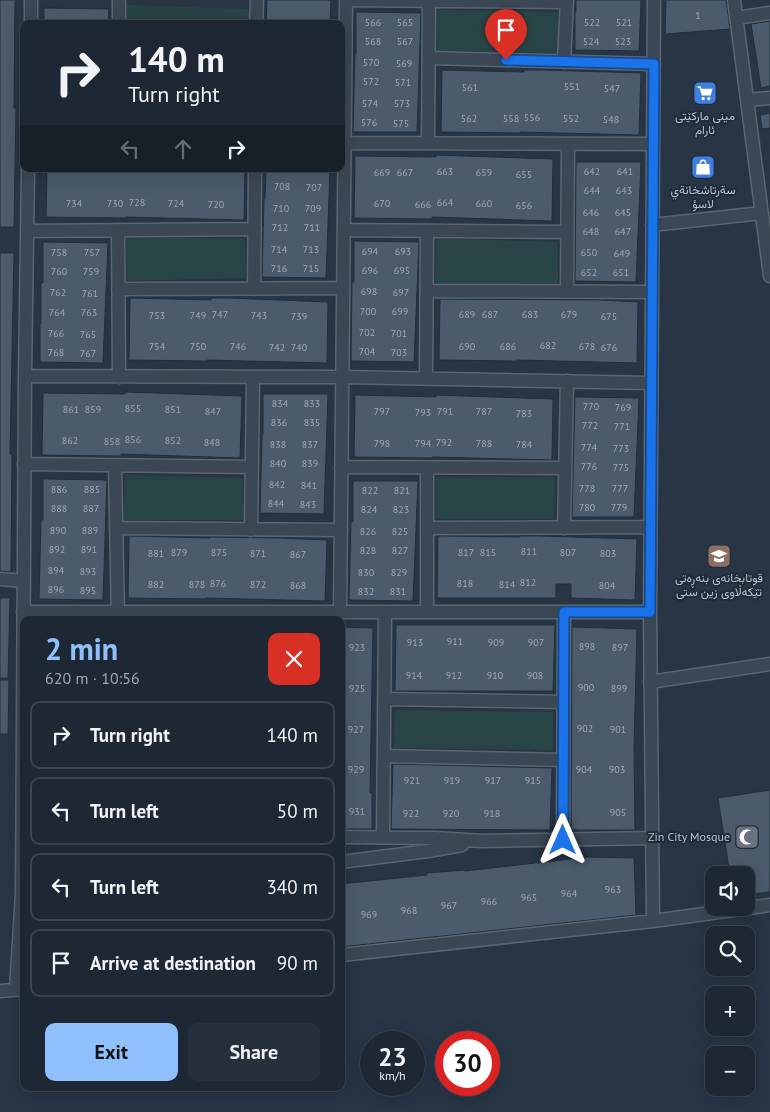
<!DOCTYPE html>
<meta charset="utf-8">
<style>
:root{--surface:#1d2834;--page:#25303c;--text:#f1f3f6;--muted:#a0a6ac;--line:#3b444f;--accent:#90c0fb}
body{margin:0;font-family:"PT Sans",Vazirmatn,sans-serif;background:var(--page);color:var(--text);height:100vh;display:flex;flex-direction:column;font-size:19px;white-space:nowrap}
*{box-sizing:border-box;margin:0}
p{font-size:16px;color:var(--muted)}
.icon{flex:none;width:28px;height:28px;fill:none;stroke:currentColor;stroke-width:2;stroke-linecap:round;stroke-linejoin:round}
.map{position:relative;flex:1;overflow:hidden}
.details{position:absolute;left:20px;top:616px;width:325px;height:475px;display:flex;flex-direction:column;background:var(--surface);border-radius:10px;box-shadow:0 5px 20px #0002,0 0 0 1px var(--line)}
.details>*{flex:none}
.banner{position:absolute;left:20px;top:20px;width:325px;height:152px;border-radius:10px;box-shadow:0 5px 20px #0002,0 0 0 1px var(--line);background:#1d2834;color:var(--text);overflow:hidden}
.buttons{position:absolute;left:705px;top:866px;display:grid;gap:10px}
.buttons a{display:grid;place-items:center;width:50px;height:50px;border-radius:10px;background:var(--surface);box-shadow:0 5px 20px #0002,0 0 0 1px var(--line);font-size:25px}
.speed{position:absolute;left:360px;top:1031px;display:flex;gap:10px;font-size:25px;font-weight:700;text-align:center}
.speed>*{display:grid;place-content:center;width:65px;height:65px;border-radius:50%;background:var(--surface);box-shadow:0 5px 20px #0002,0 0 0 1px var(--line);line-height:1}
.speed small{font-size:12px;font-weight:400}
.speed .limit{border:8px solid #d22;background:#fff;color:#111}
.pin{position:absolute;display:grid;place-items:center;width:42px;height:42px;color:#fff;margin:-51px -21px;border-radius:50% 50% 50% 0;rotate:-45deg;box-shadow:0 0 5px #0007}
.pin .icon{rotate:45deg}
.me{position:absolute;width:55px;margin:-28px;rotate:0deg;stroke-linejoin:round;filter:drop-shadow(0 0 4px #0008)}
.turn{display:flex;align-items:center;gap:18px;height:105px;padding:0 25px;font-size:22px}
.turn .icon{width:65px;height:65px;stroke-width:2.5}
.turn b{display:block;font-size:35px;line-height:42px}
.lanes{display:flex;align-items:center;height:48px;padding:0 25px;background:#0003;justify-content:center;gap:25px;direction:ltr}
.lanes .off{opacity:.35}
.round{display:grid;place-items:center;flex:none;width:52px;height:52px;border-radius:10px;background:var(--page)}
.headline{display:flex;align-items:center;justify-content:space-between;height:85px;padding:0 25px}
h1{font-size:30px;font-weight:600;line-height:38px;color:var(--accent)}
.action{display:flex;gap:10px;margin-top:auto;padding:10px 25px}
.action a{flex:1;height:58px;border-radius:10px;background:var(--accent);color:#111;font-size:20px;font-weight:600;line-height:58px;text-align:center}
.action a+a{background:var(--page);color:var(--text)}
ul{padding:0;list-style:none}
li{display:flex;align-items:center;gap:15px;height:68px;margin:0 10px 8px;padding:0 15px;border:2px solid var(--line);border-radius:10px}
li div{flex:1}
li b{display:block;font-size:19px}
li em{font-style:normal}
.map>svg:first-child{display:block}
</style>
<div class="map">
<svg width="770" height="1112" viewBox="0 0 770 1112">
<rect width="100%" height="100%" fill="#273545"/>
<path fill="#294446" d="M127,5L249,9V24H127Z
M437,10L558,12V53L437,51Z
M126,237L245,238L246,278L126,281Z
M436,238L558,242V284H435Z
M125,475L243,478L244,520H124Z
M436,477H555L554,519H436Z
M395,710L553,712V750L393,748Z"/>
<path fill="#4b5b6b" stroke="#222e3c" d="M0,0H15L14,108H16L14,227H0Z
M267,0H331L330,24H266Z
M576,0H641L639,51L575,50V12H576Z
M666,0H726L730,29L665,34Z
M44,8L109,9L108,24H44Z
M356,12L421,13L417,132H353L355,53H356Z
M770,21V86L761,88L751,24Z
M442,70L524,72V70H542L641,73L639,135L520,132V133L441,132Z
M770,113V128L762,129L760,115Z
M436,155L553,159L552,221L432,217V219L354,218L355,156L436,157Z
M576,162H641L636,282L575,281Z
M47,169H245L244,220L125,217V218L46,217Z
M266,169H330L326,278L262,277L264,199H265Z
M354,241L419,242L414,362L351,361L352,282H354Z
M43,242L108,243L103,363L40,362V324H41V283H43Z
M0,253H14L10,454H12L11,572L0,571Z
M130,298L211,300V298H229L328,302L327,363L207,360V361L129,360Z
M440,299L600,300L638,302L637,363L517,360V361L439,360Z
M125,392L242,396L240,458L121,454V456L42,455L43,393L125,394Z
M263,394H328L324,514L260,513L262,435H263Z
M355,395L436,397V395L553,399L552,460L432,457V458L354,457Z
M575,397L639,398L634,517H572Z
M43,479L107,480L103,600L39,599L41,520H43Z
M353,481H418L413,601L349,600L351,521L353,522Z
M129,536L210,538V537L279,538L327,540L325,601L206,598V599L128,598Z
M438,536L520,537V536H539L637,539L635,600L571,598V584H556V598H437Z
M0,598H10L8,678H0Z
M396,625H555L553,691H395Z
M341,627L373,628L370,793H372V829H341Z
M572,627L637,629L634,748L635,830H571Z
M0,680H9L8,734H0Z
M393,764L552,768L550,830L391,829Z
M770,790V892L746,895V875H730L718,798Z
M588,857L634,858L636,915L341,947V884L427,875V873L465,870V871Z"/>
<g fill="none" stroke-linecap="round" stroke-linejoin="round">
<g stroke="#5a6572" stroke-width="15">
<path id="minor" d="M119,0V24
M734,0L770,276
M736,18L770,13
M31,24V0
M256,24L257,0
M429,58L654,64
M564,62L567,0
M747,100L770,98
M341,143L653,144
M428,143L429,1
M652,225L762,213
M118,230L119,377
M344,230L567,232
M27,231L255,229
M118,289L343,288
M254,289L255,169
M427,291L652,292
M567,291L568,144
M25,376L342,377L651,383
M426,379L427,231
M24,464L252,467
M115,465L118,620
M341,467L565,468
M427,468V612
M116,528L341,530
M427,528L650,527
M564,528L567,381
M251,530L253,377
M0,579L23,581
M23,612H650
M340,612L346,0L566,2
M650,682L770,664
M384,699L563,702
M384,756L563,760
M341,837L434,838L483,841L653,838
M383,837L385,612
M563,840L564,612
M341,862L428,851L462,845
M653,921L650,612L654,0
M341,955L653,921L770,905
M16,989L22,894L25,376L28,169
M0,991L24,989"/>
</g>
<use href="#minor" stroke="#3b4754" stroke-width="12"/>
</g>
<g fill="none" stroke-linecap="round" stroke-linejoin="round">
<g stroke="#114b97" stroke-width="12">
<path id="route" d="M506,60L654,64L650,612H564L563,840"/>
</g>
<use href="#route" stroke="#1a73e8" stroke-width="9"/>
</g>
<defs>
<g id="supermarket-square" transform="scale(1.25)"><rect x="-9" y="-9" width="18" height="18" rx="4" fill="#3f7fe0" stroke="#202c3a"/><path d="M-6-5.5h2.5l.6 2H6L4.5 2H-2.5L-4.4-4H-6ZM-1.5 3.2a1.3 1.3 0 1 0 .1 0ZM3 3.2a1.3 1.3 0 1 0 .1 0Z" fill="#fff"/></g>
<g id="shop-square" transform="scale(1.25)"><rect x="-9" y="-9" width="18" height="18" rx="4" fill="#3f7fe0" stroke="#202c3a"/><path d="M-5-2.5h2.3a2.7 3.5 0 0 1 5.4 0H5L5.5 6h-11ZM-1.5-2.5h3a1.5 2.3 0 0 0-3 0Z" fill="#fff"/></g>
<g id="school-square" transform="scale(1.25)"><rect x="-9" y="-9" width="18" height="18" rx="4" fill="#8d6e63" stroke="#202c3a"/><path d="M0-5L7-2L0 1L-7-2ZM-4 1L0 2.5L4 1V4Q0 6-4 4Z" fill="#fff"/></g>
<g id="mosque-square" transform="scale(1.25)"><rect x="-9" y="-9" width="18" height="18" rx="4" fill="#6b7280" stroke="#202c3a"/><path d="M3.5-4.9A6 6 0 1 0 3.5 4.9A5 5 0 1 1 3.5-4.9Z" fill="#fff"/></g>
</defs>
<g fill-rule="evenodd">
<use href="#supermarket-square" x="705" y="93"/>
<use href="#shop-square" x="703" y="167"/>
<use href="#school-square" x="719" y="556"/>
<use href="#mosque-square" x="747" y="837"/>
</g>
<g text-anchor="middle" stroke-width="4" stroke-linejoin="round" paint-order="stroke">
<g font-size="10" fill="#9ea8b5">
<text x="698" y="19">1</text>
<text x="373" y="26">566</text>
<text x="405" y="26">565</text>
<text x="592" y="26">522</text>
<text x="624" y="26">521</text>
<text x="373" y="45">568</text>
<text x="405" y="45">567</text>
<text x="591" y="45">524</text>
<text x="623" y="45">523</text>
<text x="371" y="66">570</text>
<text x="404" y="67">569</text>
<text x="371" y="85">572</text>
<text x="403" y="86">571</text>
<text x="572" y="90">551</text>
<text x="470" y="91">561</text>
<text x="612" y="92">547</text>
<text x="370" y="107">574</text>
<text x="402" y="107">573</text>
<text x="532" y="121">556</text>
<text x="469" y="122">562</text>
<text x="511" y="122">558</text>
<text x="571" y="122">552</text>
<text x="611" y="123">548</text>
<text x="369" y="126">576</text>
<text x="401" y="127">575</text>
<text x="445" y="175">663</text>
<text x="592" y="175">642</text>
<text x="625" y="175">641</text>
<text x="382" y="176">669</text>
<text x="405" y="176">667</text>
<text x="484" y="176">659</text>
<text x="524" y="178">655</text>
<text x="282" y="190">708</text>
<text x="314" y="191">707</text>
<text x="592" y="194">644</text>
<text x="624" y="194">643</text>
<text x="137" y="206">728</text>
<text x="445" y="206">664</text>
<text x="74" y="207">734</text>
<text x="115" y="207">730</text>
<text x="176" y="207">724</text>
<text x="382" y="207">670</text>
<text x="484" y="207">660</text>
<text x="216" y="208">720</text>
<text x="423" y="208">666</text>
<text x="524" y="209">656</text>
<text x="281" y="212">710</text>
<text x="313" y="212">709</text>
<text x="591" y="216">646</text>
<text x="623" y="216">645</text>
<text x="280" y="231">712</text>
<text x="312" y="231">711</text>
<text x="591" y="235">648</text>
<text x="623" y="235">647</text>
<text x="279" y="253">714</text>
<text x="311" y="253">713</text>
<text x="370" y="255">694</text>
<text x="403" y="255">693</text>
<text x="59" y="256">758</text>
<text x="92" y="256">757</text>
<text x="589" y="256">650</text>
<text x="622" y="257">649</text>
<text x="279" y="272">716</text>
<text x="311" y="272">715</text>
<text x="370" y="274">696</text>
<text x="402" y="274">695</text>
<text x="59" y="275">760</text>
<text x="91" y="275">759</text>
<text x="589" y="276">652</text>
<text x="621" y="276">651</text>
<text x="369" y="295">698</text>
<text x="58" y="296">762</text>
<text x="401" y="296">697</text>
<text x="90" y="297">761</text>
<text x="368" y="315">700</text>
<text x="400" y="315">699</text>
<text x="57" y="316">764</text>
<text x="89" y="316">763</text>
<text x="220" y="318">747</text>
<text x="467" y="318">689</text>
<text x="490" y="318">687</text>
<text x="530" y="318">683</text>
<text x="569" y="318">679</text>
<text x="157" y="319">753</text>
<text x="198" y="319">749</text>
<text x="259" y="319">743</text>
<text x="299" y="320">739</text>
<text x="609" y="320">675</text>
<text x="367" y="336">702</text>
<text x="56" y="337">766</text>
<text x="399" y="337">701</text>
<text x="88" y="338">765</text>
<text x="548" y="349">682</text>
<text x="157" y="350">754</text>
<text x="198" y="350">750</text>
<text x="238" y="350">746</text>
<text x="467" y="350">690</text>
<text x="508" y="350">686</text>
<text x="587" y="350">678</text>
<text x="277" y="351">742</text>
<text x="299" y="351">740</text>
<text x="609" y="351">676</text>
<text x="367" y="355">704</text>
<text x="56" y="356">768</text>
<text x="399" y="356">703</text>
<text x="88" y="357">767</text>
<text x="280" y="407">834</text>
<text x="312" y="407">833</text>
<text x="591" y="410">770</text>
<text x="623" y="411">769</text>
<text x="133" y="412">855</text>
<text x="71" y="413">861</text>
<text x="93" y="413">859</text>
<text x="173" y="413">851</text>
<text x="213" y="415">847</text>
<text x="382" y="415">797</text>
<text x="445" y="415">791</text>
<text x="484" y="415">787</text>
<text x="423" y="416">793</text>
<text x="524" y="417">783</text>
<text x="279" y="426">836</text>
<text x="312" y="426">835</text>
<text x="590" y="429">772</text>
<text x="622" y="430">771</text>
<text x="133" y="443">856</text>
<text x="70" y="444">862</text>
<text x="173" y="444">852</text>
<text x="112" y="445">858</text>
<text x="212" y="446">848</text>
<text x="444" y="446">792</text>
<text x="382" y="447">798</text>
<text x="423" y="447">794</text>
<text x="484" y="447">788</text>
<text x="278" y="448">838</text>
<text x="310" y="448">837</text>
<text x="524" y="448">784</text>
<text x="589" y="451">774</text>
<text x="621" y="452">773</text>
<text x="278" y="467">840</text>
<text x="310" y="467">839</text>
<text x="589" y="470">776</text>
<text x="621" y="471">775</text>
<text x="277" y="488">842</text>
<text x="309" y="489">841</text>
<text x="587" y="492">778</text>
<text x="620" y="492">777</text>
<text x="59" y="493">886</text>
<text x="92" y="493">885</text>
<text x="370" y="494">822</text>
<text x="402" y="494">821</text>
<text x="276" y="507">844</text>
<text x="308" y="508">843</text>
<text x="587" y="511">780</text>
<text x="619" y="511">779</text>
<text x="59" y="512">888</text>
<text x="91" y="512">887</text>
<text x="369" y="513">824</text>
<text x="401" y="513">823</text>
<text x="58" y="534">890</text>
<text x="90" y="534">889</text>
<text x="368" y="535">826</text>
<text x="400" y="535">825</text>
<text x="57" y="553">892</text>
<text x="89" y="553">891</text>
<text x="368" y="554">828</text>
<text x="400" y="554">827</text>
<text x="529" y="555">811</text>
<text x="179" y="556">879</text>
<text x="219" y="556">875</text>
<text x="466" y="556">817</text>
<text x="488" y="556">815</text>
<text x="568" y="556">807</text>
<text x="156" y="557">881</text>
<text x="258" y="557">871</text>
<text x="608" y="557">803</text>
<text x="298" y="558">867</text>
<text x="56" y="574">894</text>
<text x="88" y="575">893</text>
<text x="366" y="576">830</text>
<text x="399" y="576">829</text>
<text x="528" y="586">812</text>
<text x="218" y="587">876</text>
<text x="465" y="587">818</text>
<text x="156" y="588">882</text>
<text x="197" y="588">878</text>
<text x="258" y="588">872</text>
<text x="507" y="588">814</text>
<text x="298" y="589">868</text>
<text x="607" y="589">804</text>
<text x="56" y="593">896</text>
<text x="88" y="594">895</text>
<text x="366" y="595">832</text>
<text x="398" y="595">831</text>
<text x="455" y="645">911</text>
<text x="415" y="646">913</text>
<text x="496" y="646">909</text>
<text x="536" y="646">907</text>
<text x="587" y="650">898</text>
<text x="357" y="651">923</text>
<text x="620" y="651">897</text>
<text x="414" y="679">914</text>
<text x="454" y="679">912</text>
<text x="495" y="679">910</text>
<text x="535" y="679">908</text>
<text x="586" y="691">900</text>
<text x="357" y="692">925</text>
<text x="619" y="692">899</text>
<text x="585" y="732">902</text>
<text x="356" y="733">927</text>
<text x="618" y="733">901</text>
<text x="356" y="773">929</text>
<text x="584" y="773">904</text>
<text x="617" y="773">903</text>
<text x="412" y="784">921</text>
<text x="452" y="784">919</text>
<text x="493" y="784">917</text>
<text x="533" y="784">915</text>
<text x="357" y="815">931</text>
<text x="618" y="816">905</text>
<text x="411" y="817">922</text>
<text x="451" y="817">920</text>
<text x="492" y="817">918</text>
<text x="613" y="893">963</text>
<text x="569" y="897">964</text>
<text x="529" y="901">965</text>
<text x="489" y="905">966</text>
<text x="449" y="909">967</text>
<text x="409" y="914">968</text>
<text x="369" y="918">969</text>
</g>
<g font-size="12" fill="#b9c2ce" stroke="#202c3a">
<text x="705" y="120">مينی ماركێتی<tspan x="705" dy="14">ئارام</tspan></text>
<text x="703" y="194">سةرتاشخانةي<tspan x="703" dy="14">لاسؤ</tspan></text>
<text x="719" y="582">قوتابخانەی بنەڕەتی<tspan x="719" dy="14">تێکەڵاوی زین ستی</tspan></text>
<text x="730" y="841" text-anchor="end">Zin City Mosque</text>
</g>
</g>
</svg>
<div class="buttons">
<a><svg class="icon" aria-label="sound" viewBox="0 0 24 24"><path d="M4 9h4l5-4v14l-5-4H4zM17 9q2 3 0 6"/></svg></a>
<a><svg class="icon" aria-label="search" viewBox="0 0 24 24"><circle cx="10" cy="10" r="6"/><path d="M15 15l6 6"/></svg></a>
<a>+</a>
<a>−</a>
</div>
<div class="speed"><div>23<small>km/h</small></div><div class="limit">30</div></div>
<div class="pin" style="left:506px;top:60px;background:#d93025"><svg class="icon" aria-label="arrive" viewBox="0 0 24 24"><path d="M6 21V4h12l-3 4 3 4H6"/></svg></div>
<svg class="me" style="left:563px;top:840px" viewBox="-20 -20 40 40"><path d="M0-17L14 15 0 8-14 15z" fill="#1a73e8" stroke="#fff" stroke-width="4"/></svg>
<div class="banner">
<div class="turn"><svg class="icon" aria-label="right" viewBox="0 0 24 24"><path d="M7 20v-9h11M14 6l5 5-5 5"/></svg><div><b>140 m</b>Turn right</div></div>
<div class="lanes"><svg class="icon off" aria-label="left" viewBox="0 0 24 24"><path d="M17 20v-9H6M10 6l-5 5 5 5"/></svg><svg class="icon off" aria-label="ahead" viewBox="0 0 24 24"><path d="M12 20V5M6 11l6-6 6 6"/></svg><svg class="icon" aria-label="right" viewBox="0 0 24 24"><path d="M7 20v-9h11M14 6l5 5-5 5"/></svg></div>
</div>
<section class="details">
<div class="headline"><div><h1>2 min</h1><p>620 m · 10:56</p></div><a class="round" style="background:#d93025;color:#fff"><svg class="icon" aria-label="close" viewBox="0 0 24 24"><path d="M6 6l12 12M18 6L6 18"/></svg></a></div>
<ul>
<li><svg class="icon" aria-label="right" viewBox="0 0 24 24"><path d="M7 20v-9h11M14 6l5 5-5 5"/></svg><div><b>Turn right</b></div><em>140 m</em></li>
<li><svg class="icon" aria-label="left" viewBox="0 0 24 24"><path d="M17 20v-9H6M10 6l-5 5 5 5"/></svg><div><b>Turn left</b></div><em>50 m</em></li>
<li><svg class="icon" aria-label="left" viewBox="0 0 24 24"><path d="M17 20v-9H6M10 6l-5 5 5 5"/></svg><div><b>Turn left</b></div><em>340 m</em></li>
<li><svg class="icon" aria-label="arrive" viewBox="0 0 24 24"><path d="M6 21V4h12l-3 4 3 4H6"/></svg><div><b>Arrive at destination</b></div><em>90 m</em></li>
</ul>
<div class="action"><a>Exit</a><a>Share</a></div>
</section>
</div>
